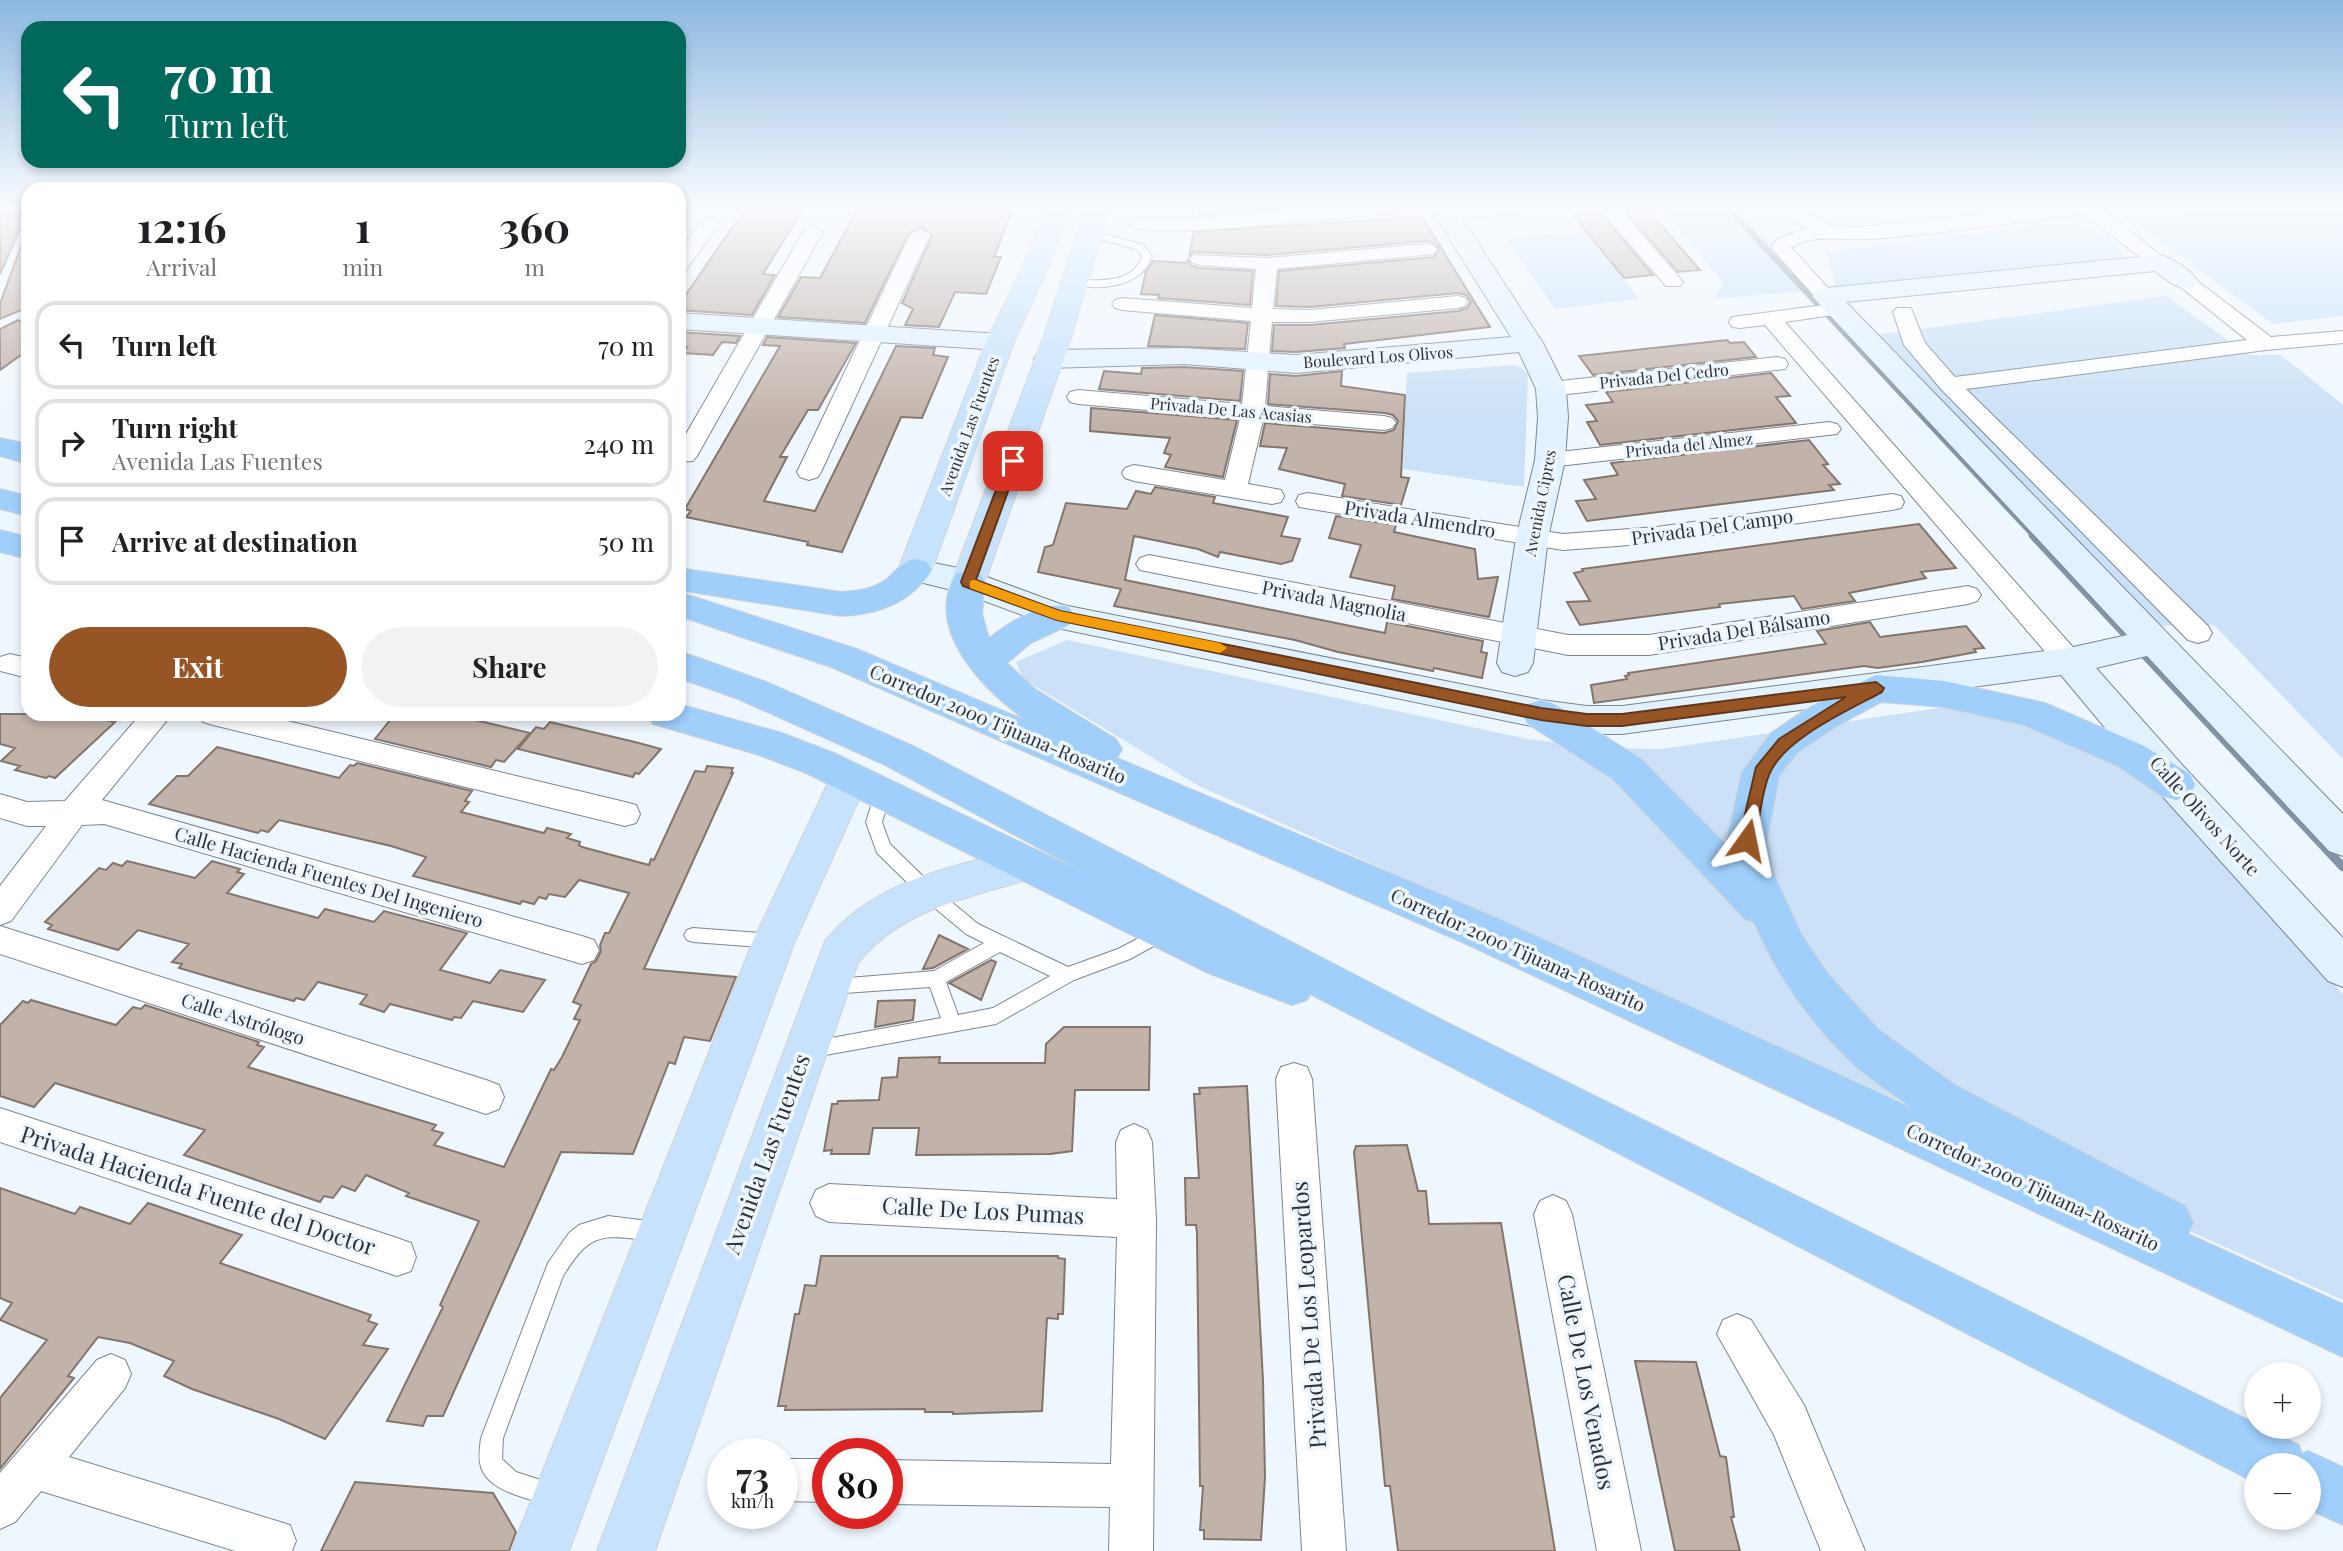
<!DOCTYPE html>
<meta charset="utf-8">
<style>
:root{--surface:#fff;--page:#f2f2f2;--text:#202124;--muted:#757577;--line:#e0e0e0;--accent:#975425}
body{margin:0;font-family:"Playfair Display",serif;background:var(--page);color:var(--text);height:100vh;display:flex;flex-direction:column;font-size:26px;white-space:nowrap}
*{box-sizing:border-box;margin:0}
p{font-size:23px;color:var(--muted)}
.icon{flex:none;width:38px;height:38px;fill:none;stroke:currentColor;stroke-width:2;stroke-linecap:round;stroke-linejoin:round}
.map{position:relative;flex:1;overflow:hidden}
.details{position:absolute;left:21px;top:182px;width:665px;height:539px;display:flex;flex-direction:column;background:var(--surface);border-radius:21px;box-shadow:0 4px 10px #0003}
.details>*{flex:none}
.hud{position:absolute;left:21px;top:21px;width:665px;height:147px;border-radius:21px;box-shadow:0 4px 10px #0003;background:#00695c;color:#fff;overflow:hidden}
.fabs{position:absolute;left:2244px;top:1362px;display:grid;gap:14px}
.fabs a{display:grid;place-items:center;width:77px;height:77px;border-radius:50%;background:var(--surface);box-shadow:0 4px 10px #0003;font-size:35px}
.speed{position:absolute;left:707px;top:1438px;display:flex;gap:14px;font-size:35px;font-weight:700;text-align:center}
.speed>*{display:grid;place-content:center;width:91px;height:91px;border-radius:50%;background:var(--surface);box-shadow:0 4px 10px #0003;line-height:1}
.speed small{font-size:18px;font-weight:400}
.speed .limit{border:10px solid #d22;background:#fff;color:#111}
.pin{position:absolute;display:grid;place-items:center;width:60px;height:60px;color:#fff;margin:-30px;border-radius:14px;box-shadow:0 4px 10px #0006}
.me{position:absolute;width:77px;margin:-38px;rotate:12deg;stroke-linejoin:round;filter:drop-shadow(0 0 5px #0008)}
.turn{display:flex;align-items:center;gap:24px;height:147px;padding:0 28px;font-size:32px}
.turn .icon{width:91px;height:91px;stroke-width:2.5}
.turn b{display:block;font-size:49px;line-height:60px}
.eta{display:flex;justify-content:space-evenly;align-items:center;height:119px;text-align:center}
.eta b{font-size:42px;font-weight:700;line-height:49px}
.button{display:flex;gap:14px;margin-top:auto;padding:14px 28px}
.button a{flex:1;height:80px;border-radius:42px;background:var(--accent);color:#fff;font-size:28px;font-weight:700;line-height:80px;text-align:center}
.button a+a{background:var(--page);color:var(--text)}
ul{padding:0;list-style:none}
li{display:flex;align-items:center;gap:21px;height:88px;margin:0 14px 10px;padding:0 14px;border:4px solid var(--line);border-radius:21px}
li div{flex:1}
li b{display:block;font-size:26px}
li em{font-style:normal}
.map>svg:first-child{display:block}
</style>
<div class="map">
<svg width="2343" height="1551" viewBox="0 0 2343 1551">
<rect width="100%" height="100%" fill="#eff7fe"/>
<path fill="#cae1f7" d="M1660,206H1735L1816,290L1713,299L1723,283Z
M2256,206H2343V316L2273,324L2132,220Z
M2053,224C2081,226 2100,229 2122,247L2121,260L1838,292L1826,252Z
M1585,231L1639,299L1555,309L1506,239Z
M2166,296L2249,355H2281L2343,405V759L2214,625L2142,626L1867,336Z
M1515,365L1522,368L1528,375L1524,487L1403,469L1407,373Z
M1067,640L1527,739L1602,748L1662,749L1959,705L2017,721L2140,774L2180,811L2343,994V1300L1199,786L1023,679L1016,662Z"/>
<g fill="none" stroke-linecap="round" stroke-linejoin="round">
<path stroke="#8394a6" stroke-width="6" d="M1726,206L2035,537"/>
<path stroke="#8394a6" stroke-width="9" d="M2033,535L2343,867"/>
</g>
<path fill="#c2b3aa" stroke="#83756c" stroke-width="2" d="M747,206H805L763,274L775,275L752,315L679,310L683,299Z
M859,206H1014L994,257H1001L986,294L955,292L939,327L905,325L913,309L902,303L932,236L921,227L908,234L865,323L778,317L801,277L820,278Z
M1201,206H1304L1198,216Z
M1646,208L1659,223L1700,270L1678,272L1625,211Z
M28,210V211L0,274V214Z
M1600,213L1653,275L1624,278L1574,216Z
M1422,217L1490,327L1344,344L1345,348L1296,352L1272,351L1274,325H1310L1458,311L1467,308L1471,302L1466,295L1458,293L1310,307L1276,306L1279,271L1434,257L1439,248L1428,241L1267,255L1193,252L1189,257L1194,232Z
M25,235L28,236V307L0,319V304Z
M1188,260L1192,266L1199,268L1253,271L1250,305L1158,298L1159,295L1141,294L1146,271L1153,261L1187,263Z
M1155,315L1248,323L1245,349L1148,346Z
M18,320L28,327V350L0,370V329Z
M679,332L740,336L736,343L722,342L713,355L683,353L687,347H679Z
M767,337L856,343L818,410H808L780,457H787L764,501L815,511L896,346L935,348L933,355L948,357L922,418L901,417L842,552L807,545L808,542L686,517L691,511L685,509L780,346L763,345Z
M1727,340L1730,343L1744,342L1756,357L1593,375L1579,356Z
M1184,367L1243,371L1240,401L1099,389L1104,371L1141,374L1142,368Z
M1342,371L1341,386L1405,395L1401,477L1409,478L1401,505L1342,496L1345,484L1279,469L1287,448L1260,446L1265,423L1384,433L1394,430L1398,421L1393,415L1385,413L1268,404L1270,374L1296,376Z
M1771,373L1790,396L1776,397L1796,423L1600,445L1587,422L1597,421L1586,405L1613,402L1606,392Z
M1091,408L1237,420L1223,477L1165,467L1171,455L1164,453L1170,438L1090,431Z
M1809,440L1828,464L1823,465L1840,484L1829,485L1834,490L1587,521L1576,501L1596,499L1584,480L1618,475L1611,463Z
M1155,487L1215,497L1213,503L1288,517L1281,536L1300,539L1292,561L1281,564L1220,552L1218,557L1198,549L1134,536L1125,580L1385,633L1387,622L1483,641L1481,652L1487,653L1482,678L1434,668L1433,671L1338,652L1295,640L1114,606L1121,589L1038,572L1045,547L1053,545L1066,503L1127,509L1136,491L1151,494Z
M1336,516L1396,525L1394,532L1475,549L1478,579L1498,577L1489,617L1392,599L1395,586L1350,577L1361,545L1329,538Z
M1919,524L1956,568L1921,572L1926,578L1849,593L1855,601L1802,609L1794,596L1719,604L1720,607L1580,625L1567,602L1590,601L1574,573L1583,571L1582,569Z
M1870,622L1880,637L1966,626L1984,648L1974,649L1976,652L1922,662L1878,668L1864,666L1594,703L1591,685L1627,679L1625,676L1629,675L1628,673L1826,644L1817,631Z
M0,714H79L115,722L55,778L49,776L46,778L15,770L20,766L1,761L15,748L0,744Z
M395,714H450L530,733L504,762L496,760L491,767L375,739Z
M550,722L635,742L661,749L639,774L635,773L633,777L518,749L536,727L544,729Z
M217,747L339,778L350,765L354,766L357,763L472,791L465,801L469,802L461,812L544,833L547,828L571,834L567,838L580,842L579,845L582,847L649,865L651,859L654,860L695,771L705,772L707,766L733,768L731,773H733L644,969L736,977L710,1041L684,1037L675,1064L669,1062L633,1154L561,1152L443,1416H427L423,1426L387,1421L443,1307L440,1305L479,1221L406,1196L409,1193L366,1175L355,1191L342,1186L333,1198L324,1196L320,1202L184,1155L205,1130L55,1083L34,1107L0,1096V1025L23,1001L28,1003L31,1000L116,1025L133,1007L141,1009L145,1005L259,1042L257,1045L264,1047L248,1067L436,1125L432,1130L443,1133L434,1145L504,1167L551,1069L554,1070L562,1057L580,1020L574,1019L581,1005L573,1002L591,964L596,961L601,951L600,945L605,933H609L629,893L579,880L565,897L549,894L546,899L539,897L534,904L522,901L520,904L413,876L426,857L391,846L279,820L268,832L261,830L258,833L149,804L177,776H188Z
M127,861L195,878L212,861L240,869L237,872L244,874L227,893L318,918L325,909L374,922L384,911L467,933L440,970L490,983L500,970L545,980L523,1012L473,1001L461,1018L454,1017L452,1020L390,1004L384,1012L360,1004L367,995L318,982L304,1000L296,998L294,1001L247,988L179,968L182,964L172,962L189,944L138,930L118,950L48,929L52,925L45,922L99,868L106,870L113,863L122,866Z
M939,935L968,949L933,968L923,969Z
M991,960L996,962L981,1000L949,983Z
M915,1000L913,1020L875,1027L878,1001Z
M1064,1027H1150L1149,1090H1075L1072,1151L1050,1154L916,1155L919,1128H873L869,1154H831L832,1150L824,1151L832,1104H837L838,1101L879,1100L882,1078L897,1077L899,1058L940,1057L939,1063H1045L1046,1044Z
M1247,1086L1263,1380L1265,1477L1261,1540L1204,1539V1530H1200L1203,1486H1200L1197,1233L1196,1225H1186L1185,1178H1199L1194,1094H1200L1199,1088Z
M1407,1145L1418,1191H1426L1429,1224L1501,1223L1555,1551H1398L1390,1486H1385L1354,1152L1356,1146Z
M0,1188L75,1214L80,1207L130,1224L148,1203L242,1235L220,1263L371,1315L368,1321L377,1324L363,1345L388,1349L325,1439L279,1419L192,1389L164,1376L174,1361L130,1343L98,1337L68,1376L74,1378L0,1469V1398L47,1340L0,1320L12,1303L0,1298Z
M821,1256H1058V1258L1065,1259L1063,1314H1058V1319L1047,1318L1042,1411L953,1414V1412H925V1409L785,1410L786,1406H778L795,1314H799L805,1285L816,1286Z
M1635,1361L1696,1362L1720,1456L1726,1457L1734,1517H1731L1740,1551H1675Z
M355,1482L493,1493L516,1532L509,1551H321Z"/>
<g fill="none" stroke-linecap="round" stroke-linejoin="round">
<g stroke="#7b8692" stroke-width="2">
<path id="lane" d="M1089,230L1144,245L1152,256C1142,289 1098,290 1069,285V281L1073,280C1097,280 1133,285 1142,256L1136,249L1085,235L1084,233Z
M883,787L889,789L891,793L882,822L890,844L936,889L978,924L1068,967L1118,949L1164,925L1170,927L1173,932L1170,937L1130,959L1074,980L996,1024L809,1058L802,1056L800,1050L802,1044L809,1042L941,1018L930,987L830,994L824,992L821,986L824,980L934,971L984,943L966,934L924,899L877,853L866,822L875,793L877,789ZM1000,952L1050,976L993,1008L958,1015L946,982Z
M693,928L774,934L780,936L783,941L780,946L774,948L693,942L687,940L684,935L687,930Z
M608,1216L657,1222L664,1225L667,1232L664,1239C655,1243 646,1240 636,1239C595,1233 585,1241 563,1276L503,1438L502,1459L516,1472L562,1487L565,1495L562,1503L554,1506C533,1500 488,1492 481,1467C478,1458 480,1447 481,1438L548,1263L569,1233L579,1225Z"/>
</g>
<g stroke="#7b8692" stroke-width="2">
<path id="street" d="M1335,206H1408L1399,212C1364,215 1143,242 1129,225L1139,219H1199Z
M1457,206H1542L1533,212L1445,219L1435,213L1438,209Z
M1597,206H1617L1680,278L1683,282L1680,286H1666Z
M1776,206H1797L1832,226L1858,227L2050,206H2111L2105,211L2170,263L2167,267H2153L2084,214C2013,222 1942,234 1870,239C1843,241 1816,233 1791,247L1835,296L1832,300H1818L1771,248L1777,239L1807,228L1791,220Z
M709,218L719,224L686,270L679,272V252L702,220Z
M813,226L823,232L697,456L693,461L679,462V446L803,232Z
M920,229L930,235L821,472L818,477L809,480L800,477L797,472L910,235Z
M1427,244L1434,246L1437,250L1434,254L1277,269L1273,309L1310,310L1458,296L1465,298L1468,302L1465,306L1458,308L1310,322H1272L1265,406L1384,416L1392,418L1396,423L1392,428L1384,430L1263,420L1248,484L1281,490L1284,496L1281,502L1272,504L1134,481L1125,478L1122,473L1125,468L1134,465L1225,480L1240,418L1078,404L1070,402L1067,397L1070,392L1078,390L1242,404L1251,321L1122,310L1115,308L1112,304L1115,300L1122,298L1252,308L1256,269L1200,265L1193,263L1190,259L1193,255L1267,258Z
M2185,275L2192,277L2271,337L2343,331V343L2266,350L1966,389L2208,626L2212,633L2208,640L2198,643L2188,640L1941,389L1904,345L1893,312L1897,308H1911L1925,343L1955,377L2247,340L2178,285L2175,281L2178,277Z
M1839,303L1846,305L1849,309L1846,313L1785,322L2079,654L2083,661L2079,668L2069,671L2059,668L1765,325L1740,328L1732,327L1729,322L1732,317L1740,316Z
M1777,357L1785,359L1788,364L1785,369L1551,396L1543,394L1540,389L1543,384L1551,382Z
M1829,422L1837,424L1841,429L1837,434L1550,467L1542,465L1538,460L1542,455L1550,453Z
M1308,493L1563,534L1657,527L1892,494L1901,496L1904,502L1901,508L1892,510L1657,543L1563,550L1299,507L1296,501L1299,495Z
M1149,555L1568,635H1649L1968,586L1977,589L1981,595L1977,601L1968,604L1649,655H1568L1140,570L1136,564L1140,558Z
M10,654L28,658V678L0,671V657Z
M141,714H172L102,800L582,936L594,940L599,950L594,960L582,964L104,824L82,825L11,921L0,925V886L46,826H27L0,818V794L27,802L65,801Z
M199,714H258L625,802L636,805L640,814L636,823L625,826L213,725L203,722Z
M0,926L486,1080L499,1085L504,1097L499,1109L486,1114L0,954Z
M1294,1063L1307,1067L1312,1079L1346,1551H1302L1276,1079L1281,1067Z
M0,1108L397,1238L411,1243L416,1257L411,1271L397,1276L0,1142Z
M1134,1124L1147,1130L1152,1142L1156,1219L1153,1551H1109L1110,1507L887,1504V1460L1111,1464L1117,1237L829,1222L816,1216L810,1203L816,1190L829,1184L1117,1199L1116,1142L1121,1130Z
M1553,1195L1566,1201L1572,1214L1641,1551H1597L1534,1214L1540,1201Z
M1737,1314L1751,1320L1804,1405L1865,1551H1821L1774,1435L1717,1334L1723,1320Z
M111,1354L125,1360L131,1374L125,1388L69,1457L290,1525L296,1541L292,1551H235L41,1491L15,1522L0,1529V1473L97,1360Z
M782,1459H828V1502L782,1501Z"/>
</g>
<g stroke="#7b8692" stroke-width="2">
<path id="secondary" d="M1429,206H1454L1543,343L1566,389L1568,417L1565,460L1548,538L1533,663L1528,672L1515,676L1502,672L1497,663L1516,538L1535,460L1538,417L1536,389L1519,352L1296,373L1184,364L1048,368L1038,365L1034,359L1038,353L1048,350L1184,348L1296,355L1511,337Z
M2160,255C2174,259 2190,269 2198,281L2194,287C2177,291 2168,281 2155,271L1846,302L2343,814V856L2329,851L2147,656L2096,668L2184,767L2343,938V987L2328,981L2156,789L2061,675L1622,734H1587L1541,728L1057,628L960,592L903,578L898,570L903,562L915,559L968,570L1063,605L1541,700L1587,706H1622L2069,648L2127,635L1812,296L1816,290L1825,288Z
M679,313L1000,334L1010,336L1014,342L1010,348L1000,350L679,329Z"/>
</g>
<g stroke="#d1d2d3" stroke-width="2">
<path id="primary" d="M1047,206H1071L1047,270L1014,342L932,570L927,578L915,581L903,578L898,570L986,342L1021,270Z
M1086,206H1110L1071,338L985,582L980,590L968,594L956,590L951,582L1043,338Z
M849,764L863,768L868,779L795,941L569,1551H511L753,941L835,768Z
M1024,847L1038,852L1044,864L1038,876C973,898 904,906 858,963L655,1551H597L825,941C874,880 953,867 1024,847Z"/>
</g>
<g stroke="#d1d2d3" stroke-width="2">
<path id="highway" d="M0,438L28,444V464L0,456Z
M0,489L28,496V516L0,509Z
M0,530L28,537V559L0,552Z
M915,559L927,562L932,570C911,603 878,615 841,616L679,590V568L841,592C859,591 874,589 888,578C898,569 902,562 915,559Z
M968,570L980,574L985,582L982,614L989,638C1010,622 1043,600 1069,607L1074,616L1069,625L1031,643L1007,663L1035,689L1116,739L1122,749L1117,758L1494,917L1914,1109C1891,1092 1864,1076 1845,1056C1806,1017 1776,973 1754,922L1745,919L1613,779L1528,724L1522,714L1528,704L1541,700L1554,704L1641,759L1728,847L1727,840L1742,772L1771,733L1811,706L1876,675L1944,681L2045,703L2144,746L2190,774L2195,785L2190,796L2176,800L2162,796L2118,766L2024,725L1944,707L1881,702L1837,726L1797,753L1779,776L1767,840L1772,870L1801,934L1828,974L1878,1029L1955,1085L2185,1206L2193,1223L2188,1234L2343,1304V1357L1464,943L831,667L679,616V592L857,649L1027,721C986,692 922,630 956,574Z
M679,651L764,681L911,745L1446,1022L2299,1445L2302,1454L2308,1451L2343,1467V1525L2308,1509V1465H2256V1483L1310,994L1307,1000L1292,1005L1208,973L806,773L759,755L653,724L647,714H679V704L782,733L834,753L1087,874L885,765L738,699L679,678Z"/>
</g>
<use href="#lane" fill="#fff" fill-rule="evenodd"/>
<use href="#street" fill="#fff" fill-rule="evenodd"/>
<use href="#secondary" fill="#e2f1fe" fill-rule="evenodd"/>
<use href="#primary" fill="#c6e2fd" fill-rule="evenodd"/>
<use href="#highway" fill="#a0cffc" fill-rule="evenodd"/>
</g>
<linearGradient id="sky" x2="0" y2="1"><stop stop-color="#8eb8e0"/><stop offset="0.49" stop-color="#f8fbff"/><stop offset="1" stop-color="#f8fbff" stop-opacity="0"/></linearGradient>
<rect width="2343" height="423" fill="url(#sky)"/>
<path fill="#975425" stroke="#623718" stroke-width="2" d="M1013,457L1019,461L976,580L1060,611L1541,708L1587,714H1622L1876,682L1884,688L1882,692C1849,710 1783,739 1769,775C1761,795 1760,819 1755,840L1753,845H1741L1739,840L1756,767L1779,739L1846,697L1622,726H1587L1541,720L1057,620L963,586L961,582L1007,461Z"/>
<path fill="#f59e0b" d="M975,580L1060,611L1220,643L1227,648L1220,653L1057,620L970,588V581Z"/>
<g text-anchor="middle" stroke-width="7" stroke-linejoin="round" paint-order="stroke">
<g font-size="16" fill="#2f3338" stroke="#eff7fe">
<text transform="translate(1378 357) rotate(-4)" y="6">Boulevard Los Olivos</text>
<text transform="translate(1664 376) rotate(-6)" y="6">Privada Del Cedro</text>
<text transform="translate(1231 410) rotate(5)" y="6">Privada De Las Acasias</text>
<text transform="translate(969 426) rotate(-70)" y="6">Avenida Las Fuentes</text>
<text transform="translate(1689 445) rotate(-6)" y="6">Privada del Almez</text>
<text transform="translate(1540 503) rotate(-79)" y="6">Avenida Cipres</text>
</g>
<g font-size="19" fill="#2f3338" stroke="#eff7fe">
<text transform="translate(1420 519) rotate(9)" y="7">Privada Almendro</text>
<text transform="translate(1712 527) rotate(-8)" y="7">Privada Del Campo</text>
<text transform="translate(1334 601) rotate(11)" y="7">Privada Magnolia</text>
<text transform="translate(1744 630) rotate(-9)" y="7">Privada Del Bálsamo</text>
<text transform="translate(998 724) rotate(23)" y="7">Corredor 2000 Tijuana-Rosarito</text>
<text transform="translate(2205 816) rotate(48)" y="7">Calle Olivos Norte</text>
<text transform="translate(329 877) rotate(16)" y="7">Calle Hacienda Fuentes Del Ingeniero</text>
<text transform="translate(1518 950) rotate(24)" y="7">Corredor 2000 Tijuana-Rosarito</text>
<text transform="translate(243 1019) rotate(18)" y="7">Calle Astrólogo</text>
<text transform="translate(2033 1187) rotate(25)" y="7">Corredor 2000 Tijuana-Rosarito</text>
</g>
<g font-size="23" fill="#2f3338" stroke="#eff7fe">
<text transform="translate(767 1154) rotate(-70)" y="8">Avenida Las Fuentes</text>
<text transform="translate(198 1191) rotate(18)" y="8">Privada Hacienda Fuente del Doctor</text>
<text transform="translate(983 1211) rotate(3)" y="8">Calle De Los Pumas</text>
<text transform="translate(1309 1315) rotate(-94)" y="8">Privada De Los Leopardos</text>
<text transform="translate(1586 1382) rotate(79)" y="8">Calle De Los Venados</text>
</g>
</g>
</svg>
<div class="fabs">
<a>+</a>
<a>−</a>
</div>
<div class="speed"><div>73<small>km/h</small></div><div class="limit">80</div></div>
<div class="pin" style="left:1013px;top:461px;background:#d93025"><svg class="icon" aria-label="arrive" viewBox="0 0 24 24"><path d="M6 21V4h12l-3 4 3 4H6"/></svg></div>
<svg class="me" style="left:1747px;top:840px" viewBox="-20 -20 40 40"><path d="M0-17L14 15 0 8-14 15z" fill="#975425" stroke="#fff" stroke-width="4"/></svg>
<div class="hud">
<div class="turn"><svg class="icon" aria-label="left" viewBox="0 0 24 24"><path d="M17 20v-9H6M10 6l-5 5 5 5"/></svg><div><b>70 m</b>Turn left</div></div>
</div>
<section class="details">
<div class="eta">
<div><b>12:16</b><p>Arrival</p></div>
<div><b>1</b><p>min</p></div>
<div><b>360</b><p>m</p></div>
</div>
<ul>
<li><svg class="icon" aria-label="left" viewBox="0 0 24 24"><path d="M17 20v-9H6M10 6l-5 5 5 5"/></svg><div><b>Turn left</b></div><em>70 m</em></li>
<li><svg class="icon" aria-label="right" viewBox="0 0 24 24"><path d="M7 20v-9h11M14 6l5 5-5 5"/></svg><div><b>Turn right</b><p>Avenida Las Fuentes</p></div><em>240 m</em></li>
<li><svg class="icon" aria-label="arrive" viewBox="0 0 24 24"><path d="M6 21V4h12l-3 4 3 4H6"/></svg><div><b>Arrive at destination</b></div><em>50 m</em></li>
</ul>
<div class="button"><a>Exit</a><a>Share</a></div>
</section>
</div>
